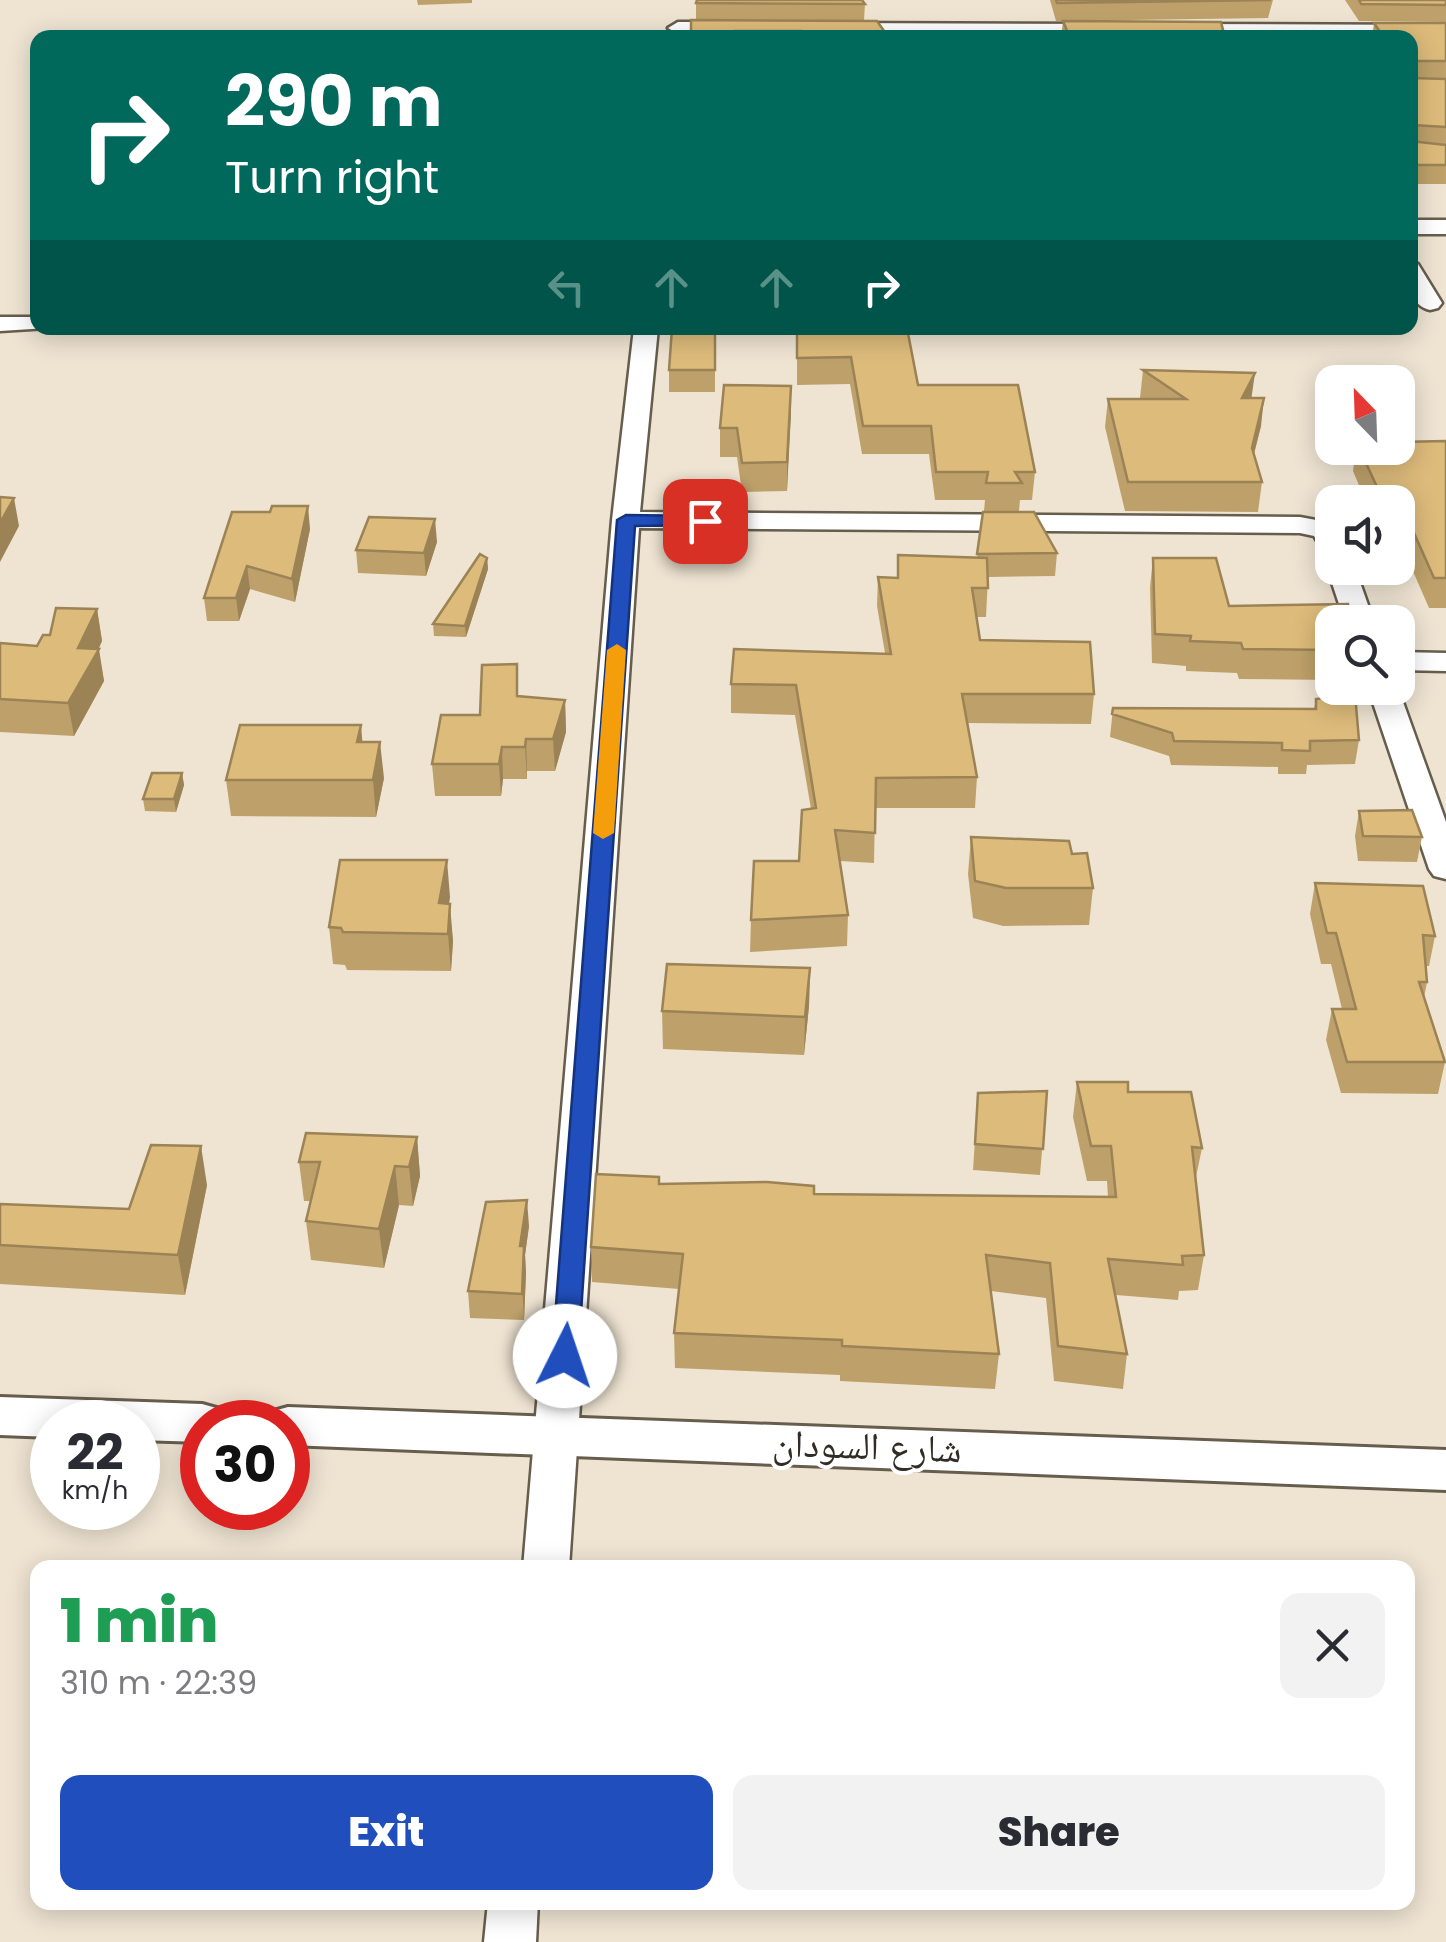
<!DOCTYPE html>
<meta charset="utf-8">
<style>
:root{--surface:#fff;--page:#f2f2f3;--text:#2b2b33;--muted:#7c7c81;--accent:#204ebc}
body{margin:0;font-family:Poppins,"Noto Naskh Arabic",sans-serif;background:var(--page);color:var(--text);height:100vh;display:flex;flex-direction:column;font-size:38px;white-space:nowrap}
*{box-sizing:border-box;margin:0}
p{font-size:32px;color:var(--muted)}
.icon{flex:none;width:55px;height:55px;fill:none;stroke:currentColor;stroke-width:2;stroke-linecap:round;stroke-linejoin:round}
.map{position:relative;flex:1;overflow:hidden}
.drawer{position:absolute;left:30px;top:1560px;width:1385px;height:350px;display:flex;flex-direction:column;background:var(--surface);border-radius:20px;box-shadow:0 5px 25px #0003}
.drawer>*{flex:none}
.banner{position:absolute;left:30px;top:30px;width:1388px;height:305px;border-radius:20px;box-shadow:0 5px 25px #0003;background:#00695c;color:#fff;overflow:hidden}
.needle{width:65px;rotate:337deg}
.buttons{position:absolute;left:1315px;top:365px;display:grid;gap:20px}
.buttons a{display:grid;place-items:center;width:100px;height:100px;border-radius:20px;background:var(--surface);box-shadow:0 5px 25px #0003;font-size:50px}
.speed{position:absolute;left:30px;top:1400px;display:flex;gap:20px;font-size:50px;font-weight:700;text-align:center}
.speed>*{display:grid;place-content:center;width:130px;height:130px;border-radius:50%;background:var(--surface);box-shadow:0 5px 25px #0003;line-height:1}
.speed small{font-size:25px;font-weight:400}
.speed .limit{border:15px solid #d22;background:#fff;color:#111}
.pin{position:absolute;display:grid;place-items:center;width:85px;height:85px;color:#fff;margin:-42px;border-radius:20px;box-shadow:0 5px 15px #0006}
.me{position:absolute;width:110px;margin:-55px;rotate:4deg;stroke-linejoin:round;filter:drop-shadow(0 0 8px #0008)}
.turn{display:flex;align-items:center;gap:35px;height:210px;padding:0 30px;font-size:45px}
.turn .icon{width:130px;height:130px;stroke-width:2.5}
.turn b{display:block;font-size:70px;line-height:85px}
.lanes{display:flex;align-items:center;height:95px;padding:0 30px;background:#0003;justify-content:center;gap:50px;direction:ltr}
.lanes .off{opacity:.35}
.round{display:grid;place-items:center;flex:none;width:105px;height:105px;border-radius:20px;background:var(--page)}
.overview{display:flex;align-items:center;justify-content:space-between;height:170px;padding:0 30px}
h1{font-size:60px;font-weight:800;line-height:75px;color:#1e9e55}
.action{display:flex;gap:20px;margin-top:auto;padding:20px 30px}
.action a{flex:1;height:115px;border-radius:20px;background:var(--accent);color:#fff;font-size:40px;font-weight:800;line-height:115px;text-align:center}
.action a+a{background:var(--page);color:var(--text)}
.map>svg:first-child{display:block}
</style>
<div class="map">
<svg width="1446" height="1942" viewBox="0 0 1446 1942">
<rect width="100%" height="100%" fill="#efe4d2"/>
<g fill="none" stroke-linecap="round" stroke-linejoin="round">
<g stroke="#665d4d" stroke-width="5">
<path id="minor" d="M737,22L747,28L744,32L678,34L668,28L678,22Z
M834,23L1107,24L1117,30L1107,36L827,33V25Z
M1446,25V37L1179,36L1169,30L1179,24Z
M1410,220H1446V234H1410Z
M1410,262L1418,264L1442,303L1438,308L1430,310C1408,305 1410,280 1410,262Z
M0,317H38V328H48L0,331Z
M634,328H658L640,512L1300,517L1332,523V551L1322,549L1314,536L1300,533L639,528L569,1568H523L612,520Z
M1332,562V568H1355L1374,622H1345L1327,568Z
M1398,652L1446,653V671L1398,670Z
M1368,688H1398L1446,822V879L1434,876L1429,869Z
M488,1902H538L536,1942H484Z"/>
</g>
<g stroke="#665d4d" stroke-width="6">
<path id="major" d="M0,1397L202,1404L220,1409L228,1422H202V1442L138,1440V1422H52V1437L0,1435Z
M288,1407L1446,1450V1490L288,1445V1422H264L270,1412Z"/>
</g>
<use href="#minor" fill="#fff" fill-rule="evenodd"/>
<use href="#major" fill="#fff" fill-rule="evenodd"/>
</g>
<path fill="#bea16a" d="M417,0H472V3L418,5Z
M1050,0H1273L1268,18L1056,21Z
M1345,0H1446V22L1359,21Z
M696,3L865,4L864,20L889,38H691L696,20Z
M1063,21L1225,38H1061Z
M1374,23H1446V184H1410V38H1372Z
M715,328V392H669V370Z
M797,328L918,385L1035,472L1032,500H1020L1019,511H984L985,500H935L929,454H862L850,384L797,385Z
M1143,370L1252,398L1261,426L1254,454L1262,482L1258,512L1125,511L1105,427L1108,399L1140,398Z
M791,386L787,491L742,492L737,457H720V428Z
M1446,441V608H1429L1405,553L1398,554V502H1366L1353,471L1356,448Z
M270,512L310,529L295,602L250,589L239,621H207L204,598Z
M983,512L1057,553L1055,576L988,577L986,617H977L980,640L1094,694L1091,724L967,723L977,777L975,808H875L874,863L840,861L848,915L847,946L750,952L751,920L799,861L811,809L795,715L731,713V684L885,653L877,606L878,577L897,578L977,558Z
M437,542L426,576L358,573L356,550Z
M487,558L488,569L466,637L434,636L433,624Z
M1153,558L1229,606L1332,622V680L1239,679L1237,673L1186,671V666L1152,663L1150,587Z
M97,609L102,641L98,649L104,681L74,736L0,732V643L37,646L50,635Z
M519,696L565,700L566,732L555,771H527V779H503L501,796H435L432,764L480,715Z
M1316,699L1359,740L1355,764L1307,765L1306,774H1278V767L1171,765L1169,756L1110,737L1113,708L1314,709Z
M182,773L184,785L176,812L145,811L143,799Z
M384,778L376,817L231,816L226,780Z
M1359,811L1422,837L1417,862L1358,861L1355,836Z
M971,837L1093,888L1089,925L1003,926L973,918L968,874Z
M1315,883L1435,936L1429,966H1426L1427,982L1424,998L1445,1062L1438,1094L1341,1093L1326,1040L1332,1009H1342L1331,964H1321L1310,914Z
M450,897L449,904L453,941L451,971L347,970L345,965L333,964L329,927Z
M810,968L809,1006L804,1055L663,1049L662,1011Z
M1077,1082L1128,1092L1202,1148L1195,1182L1204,1255L1198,1290L1179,1291L1178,1300L1116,1295L1127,1354L1123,1389L1054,1381L1046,1298L991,1291L999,1354L995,1389L840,1381V1375L675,1368L674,1333L679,1289L592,1282L591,1247L659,1184L814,1194L1108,1197L1107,1181H1087L1073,1117Z
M1047,1091L1040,1175L973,1170L978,1093Z
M417,1137L420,1176L413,1206L399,1205L384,1268L311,1260L306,1221L310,1201H304L299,1162Z
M207,1185L185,1295L0,1284V1204L129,1209Z
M529,1226L525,1255L526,1273L524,1320L470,1318L468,1291Z"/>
<path fill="#9b8356" d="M1255,373L1251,401L1242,398Z
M791,386V414L787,491V462Z
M1264,398L1261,426L1248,477L1252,448Z
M14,498L19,526L0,562V523Z
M308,506L310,529L295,602L292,579Z
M435,519L437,542L426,576L424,553Z
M487,558L488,569L466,637L465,626Z
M247,566L250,589L239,621L236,598Z
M97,609L102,641L96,655L99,649L104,681L74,736L68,703L78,648Z
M565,700L566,732L555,771L553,739Z
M361,725L364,761L357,742Z
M526,739L527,771V779L525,747Z
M380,742L384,778L376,817L373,780Z
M502,747L503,779L501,796L499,764Z
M182,773L184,785L176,812L174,799Z
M447,860L450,897L443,933L439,903Z
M450,904L453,941L451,971L448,934Z
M810,968L809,1006L804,1055L805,1017Z
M417,1137L420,1176L413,1206L409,1167Z
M201,1146L207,1185L185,1295L178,1255Z
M395,1166L399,1205L384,1268L379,1229Z
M527,1200L529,1226L525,1255L526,1273L524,1320L520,1246Z"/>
<path fill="#ddbb7b" stroke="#9b8356" stroke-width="2.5" d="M697,0H862L865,4L696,3Z
M1056,0H1271L1057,3Z
M1359,0H1446V5L1361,4Z
M691,20L877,21L889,38L800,35L801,31H735V38H691Z
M1063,21L1221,22L1225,38L1118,35L1119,38H1070Z
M1374,23H1446V61H1413L1410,72V38H1384Z
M1410,78L1446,79V127L1413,125L1410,138Z
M1410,141L1446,145V165H1410Z
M672,328H715V370H669Z
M797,328H907L918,385H1018L1035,472H1015L1022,483H986L988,472H936L931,426H863L851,357L797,358Z
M1143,370L1255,373L1242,398H1264L1252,448L1262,482H1128L1108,399H1186Z
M724,385L791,386L787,462L742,463L737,428H720Z
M1446,441V578H1434L1410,524L1398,525V502H1384L1359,448H1398V442Z
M0,497L14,498L0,523Z
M272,506H308L292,579L247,566L236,598H204L232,512H270Z
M983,512H1034L1057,553L977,554Z
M369,517L435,519L424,553L356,550Z
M480,554L487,558L465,626L433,624Z
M898,555L987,558L988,588H972L980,640L1090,642L1094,694H962L977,777L876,778L875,833L835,830L848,915L751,920L754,861H799L802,810L816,808L796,685L731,684L734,649L891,654L878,577L898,578Z
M1153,558H1216L1229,606L1348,604L1352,622H1332V650L1243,649L1241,643L1190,641L1191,636L1155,634Z
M56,608L97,609L78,648L99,649L68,703L0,699V643L37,646L43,635H50Z
M517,664V696L565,700L553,739H526L525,747H502L499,764H432L441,715H480L482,665Z
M1355,694L1359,740L1310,741V751L1282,750V743L1174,741L1172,733L1112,714L1113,708L1316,709V699Z
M240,725H361L357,742H380L373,780H226Z
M152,773H182L174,799H143Z
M1412,810L1422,837L1363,836L1359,811Z
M971,837L1069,841L1072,854L1087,853L1093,888H1006L975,881Z
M340,860H447L439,903L450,904L448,934L343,932L341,928L329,927Z
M1315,883L1423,886L1435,936L1423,935L1427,982H1419L1445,1062H1347L1332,1009H1356L1336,933H1327Z
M667,964L810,968L805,1017L662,1011Z
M1077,1082H1128V1092H1191L1202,1148L1192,1147L1204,1255L1182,1256L1183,1265L1108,1259L1127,1354L1058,1346L1050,1263L986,1255L999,1354L842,1346V1340L674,1333L683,1254L591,1247L596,1174L659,1177V1184L767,1182L814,1186V1194L1116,1197L1111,1146H1091Z
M1047,1091L1043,1149L975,1144L978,1093Z
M306,1133L417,1137L409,1167L395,1166L379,1229L306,1221L320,1162H299Z
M151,1145L201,1146L178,1255L0,1245V1204L129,1209Z
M527,1200L520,1246H524L522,1294L468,1291L486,1202Z"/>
<path fill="#204ebc" stroke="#15337a" stroke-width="2.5" d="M705,516L712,517V525L635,526L578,1356L565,1366L552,1356L617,520L626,515Z"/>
<path fill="#f59e0b" d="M617,644L626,650L614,833L603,839L593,833L607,650Z"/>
<g text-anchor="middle" stroke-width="8" stroke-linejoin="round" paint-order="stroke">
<g font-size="38" fill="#312d26" stroke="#fff">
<text transform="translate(867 1446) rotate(2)" y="13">شارع السودان</text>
</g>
</g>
</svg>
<div class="buttons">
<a><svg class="needle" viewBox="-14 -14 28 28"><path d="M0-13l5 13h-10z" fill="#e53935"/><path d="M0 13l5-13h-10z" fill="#7c7c81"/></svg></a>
<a><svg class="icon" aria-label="sound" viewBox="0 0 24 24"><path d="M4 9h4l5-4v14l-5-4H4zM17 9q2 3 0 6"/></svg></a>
<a><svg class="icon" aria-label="search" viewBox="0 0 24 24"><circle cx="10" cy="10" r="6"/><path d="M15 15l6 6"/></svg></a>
</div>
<div class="speed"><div>22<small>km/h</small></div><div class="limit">30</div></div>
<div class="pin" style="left:705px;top:521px;background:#d93025"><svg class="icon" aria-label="arrive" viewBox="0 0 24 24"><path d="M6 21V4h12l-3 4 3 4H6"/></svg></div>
<svg class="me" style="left:565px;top:1356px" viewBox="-20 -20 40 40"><circle r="19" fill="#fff"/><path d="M0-13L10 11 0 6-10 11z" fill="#204ebc"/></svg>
<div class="banner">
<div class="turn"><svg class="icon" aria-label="right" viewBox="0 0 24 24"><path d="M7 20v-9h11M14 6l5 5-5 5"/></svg><div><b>290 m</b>Turn right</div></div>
<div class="lanes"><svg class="icon off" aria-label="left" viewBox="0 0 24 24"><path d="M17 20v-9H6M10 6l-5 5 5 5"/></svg><svg class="icon off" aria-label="ahead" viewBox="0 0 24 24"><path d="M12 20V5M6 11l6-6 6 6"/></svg><svg class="icon off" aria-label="ahead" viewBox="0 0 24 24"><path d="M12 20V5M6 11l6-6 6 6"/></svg><svg class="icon" aria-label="right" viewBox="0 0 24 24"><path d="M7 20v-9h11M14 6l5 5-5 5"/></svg></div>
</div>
<section class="drawer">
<div class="overview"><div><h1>1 min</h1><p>310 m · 22:39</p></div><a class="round"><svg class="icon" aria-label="close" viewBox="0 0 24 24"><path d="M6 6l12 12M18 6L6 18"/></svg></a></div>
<div class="action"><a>Exit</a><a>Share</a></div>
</section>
</div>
